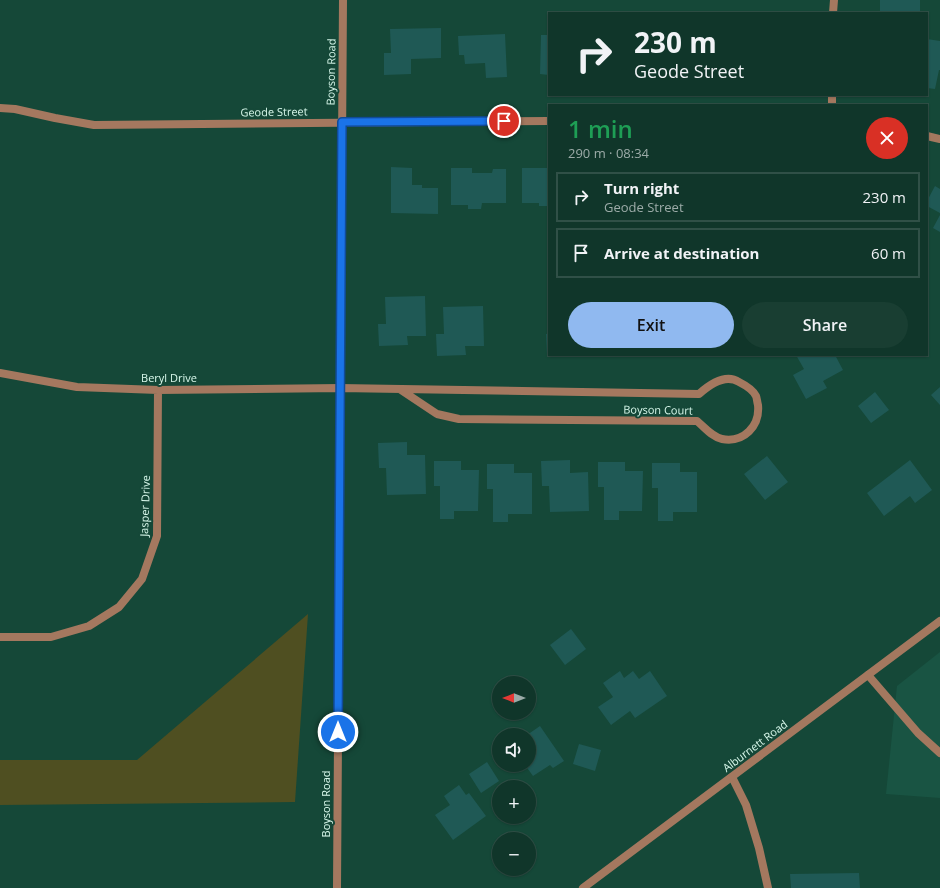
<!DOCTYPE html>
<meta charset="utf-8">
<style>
:root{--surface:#10362a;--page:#193e32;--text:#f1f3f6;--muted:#9caba8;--line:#305047;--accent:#90b9f0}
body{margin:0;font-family:"Open Sans",sans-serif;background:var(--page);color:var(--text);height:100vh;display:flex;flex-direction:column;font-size:15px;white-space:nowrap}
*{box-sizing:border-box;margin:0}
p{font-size:13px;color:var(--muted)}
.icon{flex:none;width:22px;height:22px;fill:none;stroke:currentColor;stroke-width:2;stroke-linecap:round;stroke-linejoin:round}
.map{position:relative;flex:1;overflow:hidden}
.drawer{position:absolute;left:548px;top:104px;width:380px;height:252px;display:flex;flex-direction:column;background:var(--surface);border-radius:0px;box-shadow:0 1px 3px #0004,0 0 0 1px var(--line)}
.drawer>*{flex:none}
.top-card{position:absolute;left:548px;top:12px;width:380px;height:84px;border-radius:0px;box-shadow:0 1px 3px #0004,0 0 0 1px var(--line);background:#10362a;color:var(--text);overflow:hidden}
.needle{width:26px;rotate:270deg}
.fabs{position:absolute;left:492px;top:676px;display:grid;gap:8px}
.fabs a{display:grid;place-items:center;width:44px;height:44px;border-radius:50%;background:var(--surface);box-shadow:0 1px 3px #0004,0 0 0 1px var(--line);font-size:20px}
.pin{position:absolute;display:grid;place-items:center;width:34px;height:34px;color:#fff;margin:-17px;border:2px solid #fff;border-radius:50%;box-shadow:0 1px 4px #0007}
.me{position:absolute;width:44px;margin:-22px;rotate:0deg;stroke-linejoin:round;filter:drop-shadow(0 0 3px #0008)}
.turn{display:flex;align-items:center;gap:14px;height:84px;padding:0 20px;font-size:18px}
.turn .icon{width:52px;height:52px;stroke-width:2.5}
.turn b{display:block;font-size:28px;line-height:34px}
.round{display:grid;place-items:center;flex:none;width:42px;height:42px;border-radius:21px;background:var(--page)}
.summary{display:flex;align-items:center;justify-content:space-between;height:68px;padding:0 20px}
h1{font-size:24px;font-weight:600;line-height:30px;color:#1e9e55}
.primary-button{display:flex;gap:8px;margin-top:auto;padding:8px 20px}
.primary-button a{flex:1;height:46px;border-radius:24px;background:var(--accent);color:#111;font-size:16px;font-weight:600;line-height:46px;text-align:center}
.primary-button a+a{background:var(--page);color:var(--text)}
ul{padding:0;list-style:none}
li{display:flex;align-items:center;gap:12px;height:50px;margin:0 8px 6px;padding:0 12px;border:2px solid var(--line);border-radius:0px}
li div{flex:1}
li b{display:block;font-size:15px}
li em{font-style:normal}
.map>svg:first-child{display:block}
</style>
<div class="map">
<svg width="940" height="888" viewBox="0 0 940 888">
<rect width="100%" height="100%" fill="#154838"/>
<path fill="#195443" d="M940,652V798L886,794L897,686Z"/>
<path fill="#4f4f21" d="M308,614L295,802L0,805V760H137Z"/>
<path fill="#1f5955" d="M880,0H920V12L880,11Z
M441,28V58L411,59V74L384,75V53H391L390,29Z
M505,34L507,77L486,78L485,63L465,64L464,55H459L458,36Z
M541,35H549V75L540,74Z
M927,39L940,41V70H939L935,89L927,88Z
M391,167L412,168V185H422V188H438V214L391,213Z
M451,168H472V173H492L493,169H506V203H482L481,209H468V205H451Z
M522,168H549V206H539V203H522Z
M935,186L940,189V213L927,206V201Z
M940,215V232L933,228Z
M425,296L426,336H407L408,345L379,346L378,324H386L385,297Z
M483,306L484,346H465L466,355L437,356L436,334H444L443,307Z
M546,334H549V356H547Z
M796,355H835L843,370L823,381L827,388L806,399L793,375L804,369Z
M940,387V405L931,395Z
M875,392L889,410L871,423L858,406Z
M407,442V455H425L426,494L387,495L386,468H379L378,443Z
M767,456L788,482L765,500L744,474Z
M570,460V473L588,472L589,511L550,512L549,486H542L541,461Z
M910,460L932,490L915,503L910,496L884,516L867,493Z
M434,461H461V470H479L478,511H454V519H440V486H434Z
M598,462H625V471H643L642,511H619V520H604V487H598Z
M652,463H680V472H697V512H673V521H658V488H652Z
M487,464H514V473H532V514H508V522H493V489H487Z
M571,629L586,649L565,665L550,645Z
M620,671L624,678L633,671L639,679L650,671L667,696L635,718L630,711L611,725L598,707L613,697L603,683Z
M540,726L564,761L553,768L550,765L533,776L525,765H529V751L533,748L529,742V735H527Z
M579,744L601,750L595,771L573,764Z
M487,762L499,781L481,793L469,774Z
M459,785L466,795L469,793L486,816L453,840L435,815L450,805L444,796Z
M859,873L860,888H791L790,874Z"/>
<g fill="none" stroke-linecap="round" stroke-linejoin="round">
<path stroke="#a4785f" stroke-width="8" d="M868,675L918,733L940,753
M732,777L746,805L759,848L768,888"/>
<path stroke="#a4785f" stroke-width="8" d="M833,13L834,0
M832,105V95
M0,108L15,109L55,118L94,125L549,121
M927,136L940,139
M0,373L77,387L158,390L340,388L699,394C709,385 725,373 739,382C745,385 753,390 756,396C757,398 757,402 758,405C760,426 744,443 722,439C712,437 704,427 697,421L459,419L437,414L401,390
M0,637H51L89,626L119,607L142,579L157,536L158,390"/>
<path stroke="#a4785f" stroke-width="8" d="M337,888L343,0
M583,888L940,621"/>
</g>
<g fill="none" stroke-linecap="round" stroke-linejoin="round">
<g stroke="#114b97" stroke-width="10">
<path id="route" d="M338,732L342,122L504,121"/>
</g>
<use href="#route" stroke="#1a73e8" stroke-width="7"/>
</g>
<g text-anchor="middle" stroke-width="4" stroke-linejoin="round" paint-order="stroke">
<g font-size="11" fill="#d8f8eb" stroke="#154838">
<text transform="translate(331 72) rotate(-89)" y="4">Boyson Road</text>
<text transform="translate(274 112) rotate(-1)" y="4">Geode Street</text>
<text x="169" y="382">Beryl Drive</text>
<text transform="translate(658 410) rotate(1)" y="4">Boyson Court</text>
<text transform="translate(145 506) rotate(-88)" y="4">Jasper Drive</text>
<text transform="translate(755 746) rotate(-37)" y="4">Alburnett Road</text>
<text transform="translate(326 804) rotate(-90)" y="4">Boyson Road</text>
</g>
</g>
</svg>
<div class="fabs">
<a><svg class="needle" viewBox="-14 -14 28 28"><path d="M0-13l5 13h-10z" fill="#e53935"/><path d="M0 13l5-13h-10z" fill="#9caba8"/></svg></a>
<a><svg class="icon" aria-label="sound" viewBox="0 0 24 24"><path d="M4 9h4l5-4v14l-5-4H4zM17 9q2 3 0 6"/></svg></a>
<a>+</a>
<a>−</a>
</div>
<div class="pin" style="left:504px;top:121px;background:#d93025"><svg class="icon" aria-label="arrive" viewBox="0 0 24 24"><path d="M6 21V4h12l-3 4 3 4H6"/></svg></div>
<svg class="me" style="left:338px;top:732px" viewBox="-20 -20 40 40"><circle r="17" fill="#1a73e8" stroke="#fff" stroke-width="3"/><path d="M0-11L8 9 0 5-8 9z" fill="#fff"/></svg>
<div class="top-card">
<div class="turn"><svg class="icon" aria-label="right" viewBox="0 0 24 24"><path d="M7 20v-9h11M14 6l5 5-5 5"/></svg><div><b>230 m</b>Geode Street</div></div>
</div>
<section class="drawer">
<div class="summary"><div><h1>1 min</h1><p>290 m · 08:34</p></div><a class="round" style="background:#d93025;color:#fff"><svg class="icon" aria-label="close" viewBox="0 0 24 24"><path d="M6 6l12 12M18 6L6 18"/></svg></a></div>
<ul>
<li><svg class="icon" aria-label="right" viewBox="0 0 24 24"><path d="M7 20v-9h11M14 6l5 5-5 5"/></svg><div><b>Turn right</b><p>Geode Street</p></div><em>230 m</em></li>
<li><svg class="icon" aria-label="arrive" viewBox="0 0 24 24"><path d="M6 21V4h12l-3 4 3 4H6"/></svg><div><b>Arrive at destination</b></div><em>60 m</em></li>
</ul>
<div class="primary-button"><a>Exit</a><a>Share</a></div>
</section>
</div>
